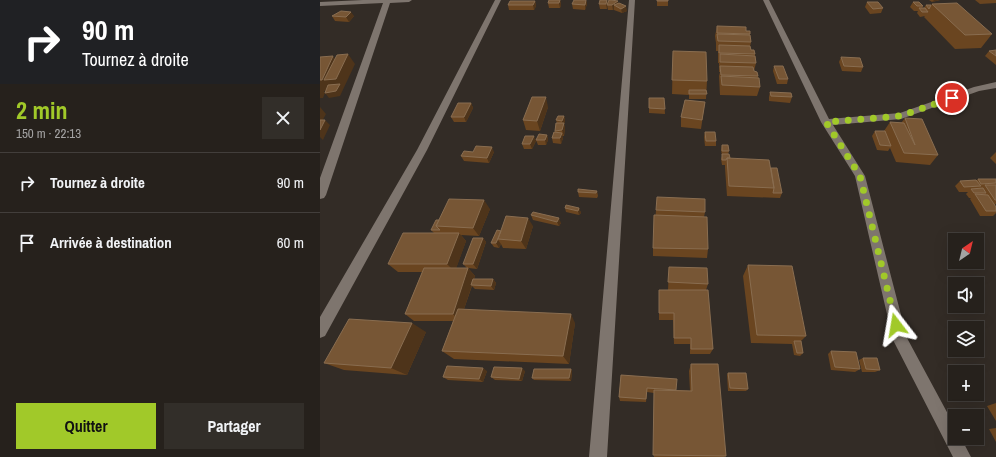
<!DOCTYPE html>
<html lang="fr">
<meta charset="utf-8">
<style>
:root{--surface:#26211c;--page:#322e29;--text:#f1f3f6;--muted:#a4a3a3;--line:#423e3b;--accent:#a1c929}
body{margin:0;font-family:"Archivo Narrow",sans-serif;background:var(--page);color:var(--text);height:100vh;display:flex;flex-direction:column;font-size:15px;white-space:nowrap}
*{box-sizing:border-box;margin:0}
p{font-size:13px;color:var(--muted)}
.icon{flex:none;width:22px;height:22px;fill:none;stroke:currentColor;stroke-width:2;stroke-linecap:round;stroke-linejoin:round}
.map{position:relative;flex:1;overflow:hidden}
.side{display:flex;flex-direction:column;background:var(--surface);width:320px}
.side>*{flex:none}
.banner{background:#202124;color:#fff;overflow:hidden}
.needle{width:26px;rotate:35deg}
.buttons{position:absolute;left:628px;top:233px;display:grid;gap:8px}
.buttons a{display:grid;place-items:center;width:36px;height:36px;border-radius:0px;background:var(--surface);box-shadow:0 4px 16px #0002,0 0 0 1px var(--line);font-size:20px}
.pin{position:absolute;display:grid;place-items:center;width:34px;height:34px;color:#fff;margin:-17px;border:2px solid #fff;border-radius:50%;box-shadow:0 1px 4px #0007}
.me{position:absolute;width:44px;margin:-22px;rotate:346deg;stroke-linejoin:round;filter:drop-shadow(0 0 3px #0008)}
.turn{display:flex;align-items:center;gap:14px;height:84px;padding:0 16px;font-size:18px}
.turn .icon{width:52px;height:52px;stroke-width:2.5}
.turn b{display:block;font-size:28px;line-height:34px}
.round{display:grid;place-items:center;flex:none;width:42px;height:42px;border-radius:0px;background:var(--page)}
.headline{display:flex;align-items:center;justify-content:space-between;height:68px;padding:0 16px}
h1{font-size:24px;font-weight:700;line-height:30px;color:var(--accent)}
.button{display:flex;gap:8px;margin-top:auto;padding:8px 16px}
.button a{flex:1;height:46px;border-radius:0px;background:var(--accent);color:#111;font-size:16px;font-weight:700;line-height:46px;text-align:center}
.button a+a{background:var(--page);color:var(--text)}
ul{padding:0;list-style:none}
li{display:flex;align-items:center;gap:12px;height:60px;padding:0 16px;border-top:1px solid var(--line)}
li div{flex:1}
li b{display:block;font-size:15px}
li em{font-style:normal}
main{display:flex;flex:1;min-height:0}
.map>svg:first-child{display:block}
</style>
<main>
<section class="side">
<div class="banner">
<div class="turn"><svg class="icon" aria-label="right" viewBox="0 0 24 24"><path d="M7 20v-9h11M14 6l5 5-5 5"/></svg><div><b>90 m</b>Tournez à droite</div></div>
</div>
<div class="headline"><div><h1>2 min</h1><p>150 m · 22:13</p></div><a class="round"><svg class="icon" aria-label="close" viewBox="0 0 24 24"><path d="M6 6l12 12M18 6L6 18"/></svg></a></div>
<ul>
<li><svg class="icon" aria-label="right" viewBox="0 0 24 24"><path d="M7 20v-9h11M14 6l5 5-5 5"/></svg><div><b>Tournez à droite</b></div><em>90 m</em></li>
<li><svg class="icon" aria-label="arrive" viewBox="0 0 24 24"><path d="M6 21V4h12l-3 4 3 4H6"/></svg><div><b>Arrivée à destination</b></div><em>60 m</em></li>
</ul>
<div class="button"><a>Quitter</a><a>Partager</a></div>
</section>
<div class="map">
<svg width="676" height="457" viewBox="0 0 676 457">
<rect width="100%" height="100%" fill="#332c26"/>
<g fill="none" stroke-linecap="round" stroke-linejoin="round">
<path fill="#7e756e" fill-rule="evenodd" d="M43,0H92L89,2L70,3L6,195L4,198L0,199V178L63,3L0,6V2Z
M175,0H181L107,150L5,336L0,338V317L97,150Z
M309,0H315L287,457H269Z
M443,0H449L509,119L580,113L654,87L676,82V88L659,91L581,119L513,125L545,176L587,338L635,427V438H641L651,457H633L573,340L535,176L501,122Z"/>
</g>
<path fill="#6a4520" d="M240,0L241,5L240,8H229L228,3Z
M266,0L267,4L265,10L253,9L252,4Z
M287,0L288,4L298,3L307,11L302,13L294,10V9L293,10H288L287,6V9H280L279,4Z
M337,0H348V6H337Z
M609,0H620L612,2Z
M655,0H676V3L660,4Z
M215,1L216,6L214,10H189L188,5Z
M547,2L563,8L561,13L550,14L545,7Z
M593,2L603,6L602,8H604L606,5H611L612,4L672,34L661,48L635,49L604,17L605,16L600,17L597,13L598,11H594L590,7Z
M12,16H34L29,22L15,21Z
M397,26L426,31L430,34L431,42L430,47L431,50L435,54L436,63L434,71L438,76L440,87L437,96L400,95L399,76L400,72H399V63H398V51H396V43L395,36Z
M676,50V65L665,56L669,51Z
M353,51L387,81L386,99H369V95L352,94Z
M521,57L543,67L541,72L522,71L519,62Z
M454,66L468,79L467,84H457L453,71Z
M450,92L472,97L470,103L449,101V97Z
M329,98H344L345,114L329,113Z
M385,102L381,129L361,127V117Z
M151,103L153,108L146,122H134L131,117Z
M228,107L220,131L206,130L203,120Z
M244,116L245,121L244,124L245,128L244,136H242L243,138L241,144L233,143L232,138L235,132V131L237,123L236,120Z
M585,118L618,155L610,165L576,162L570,148L568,151L557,150L552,136L555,131H564L570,122L581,123Z
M385,132L396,141V146H385L384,137Z
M227,135L228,140L226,145H218L216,140Z
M216,141L212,149H204L202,144Z
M402,145L409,151L408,154L410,158L451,168L462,193L460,198L407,196L405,168V165H402L401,159L402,156L401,150Z
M153,152H174L169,163L144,161L141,156Z
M676,152V164L670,158Z
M658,179H676V204L674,205L676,207V213L673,216H660L650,199L651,198H649L646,194L648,192H639L635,186L640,181L657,180Z
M277,191L278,196L277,198L259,197L258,192Z
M245,208H259L261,213L259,215L246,212Z
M170,209L159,236L141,235L146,241L136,268H147L143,264L163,238L166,242L157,269L148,268L155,276L154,279H173L176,283L174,290L155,289L152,286L144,309L255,323L249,364L134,359L122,351L133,321H94L85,314L102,272H78L68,264L114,233L111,230L119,220Z
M336,210L385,212L384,217L388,249L387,258L333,256V248Z
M211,215L241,223L239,226L213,220Z
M213,226L206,249L183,248L181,244L179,248L174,247L171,243L181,231Z
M428,265L486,336L481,341L483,353L480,356L474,355L472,344L431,343L423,276Z
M349,267L388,284L386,290L393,349L390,354H370V344H354L353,320H339V290H348Z
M106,332L87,375L24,370L4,363Z
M511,351L540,369L535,372L511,370L508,354Z
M543,358L560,370L555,372H542L539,360Z
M371,364L406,456L404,457H334V393L327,392L326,402L300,401L299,397L301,375L356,390L370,391L369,371Z
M251,369L252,372L251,381L214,380L212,378Z
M167,371L163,382L128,380L123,377Z
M205,371L202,381L175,380L171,377Z
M408,373L428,389L426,391H408L407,375Z
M676,403V421L667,406Z
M676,428V442L669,429Z"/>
<path fill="#4e341a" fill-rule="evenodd" d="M240,0L241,5L240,8L239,3Z
M266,0L267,4L265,10V5Z
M287,0L288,4L287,9L286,4Z
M614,0H620L612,2Z
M215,1L216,6L214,10L213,5Z
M298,1V6L294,5V9L293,10L292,5Z
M306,6L307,11L302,13L301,9Z
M31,12L34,16L29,22L26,17Z
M28,54L35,64L20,96L9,98L5,93L3,98H0V80L13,56L20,66ZM10,90L5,93L4,91Z
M226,97L228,107L220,131L217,121Z
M151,103L153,108L146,122L144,117Z
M0,107L6,114L0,125Z
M244,116L245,121L244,124L245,128L244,136L242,130L243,126L242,121Z
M5,120L10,125L3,140L0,137V130Z
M242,133L243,138L241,144L240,138Z
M227,135L228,140L226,145L225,140Z
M214,136L216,141L212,149L210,144Z
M172,147L174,152L169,163L167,158Z
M164,200L170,209L159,236L153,228Z
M259,208L261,213L259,215L258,211Z
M208,218L213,226L206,249L201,241Z
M239,218L241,223L239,226L237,222Z
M139,233L146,241L135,272L127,264Z
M163,238L166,242L157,269L153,264Z
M178,240L181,244L179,248L176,243Z
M148,268L155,276L140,321L133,314Z
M173,279L176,283L174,290L171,286Z
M251,314L255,323L249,364L243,356Z
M92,323L106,332L87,375L71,368Z
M163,368L167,371L163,382L159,379Z
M202,368L205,371L202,381L199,379Z
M251,369L252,372L251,381L249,378Z"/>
<path fill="#775635" stroke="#896d50" d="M229,0H240L239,3H228Z
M254,0H266L265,5L252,4Z
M280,0H287L286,4H279Z
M289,0H291L298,1L292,5H287Z
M337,0H348V1H337Z
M190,1H215L213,5H188Z
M547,2H558L563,8L553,9Z
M593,2H599L603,6H597Z
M299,3L306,6L301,9L294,5Z
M637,3L672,34L645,35L612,4Z
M606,5H611L609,9Z
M599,8H605L608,12H602Z
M21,11L31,12L26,17L12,16Z
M397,26L426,27V31H430V34L397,33Z
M397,34L430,35L431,42L398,41Z
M399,45L430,46L431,50H434L435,54L399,53Z
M676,50V56L669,51Z
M353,51L386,52L387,81L352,80Z
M28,54L16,79L4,80L17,55Z
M400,54L435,56L436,63L400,62Z
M13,56L2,80H0V57Z
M521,57L540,58L543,67L524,66Z
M400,66L433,67L434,71L437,72L438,76L401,75Z
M454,66H463L468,79H459Z
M401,76L439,78L440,87L402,85Z
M20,84L16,91L5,93L8,85Z
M369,90H386L387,94H369Z
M450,92L471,93L472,97L451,96Z
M212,97H226L217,121L203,120Z
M329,98H344L345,109L329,108Z
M365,100L385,102L382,120L361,117Z
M138,103H151L144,117H131Z
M238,116H244L242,121L236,120Z
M585,118L602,119L618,155L584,153L570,122L584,123L595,145Z
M0,120H5L0,130Z
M236,123H244L242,130L235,131Z
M555,131H565L571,146L560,145Z
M234,132L242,133L240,138H232Z
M385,132H395L396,141H386Z
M219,134L227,135L225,140H216Z
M205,136H214L210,144H202Z
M402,145H408L409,151H402Z
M156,146L172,147L167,158L141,156L144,151L153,152Z
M402,154H409L410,158H407L406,160H402Z
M407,158L449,160L454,188L409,186Z
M451,168H457L462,193H453L454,188Z
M658,179H676V183L661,184Z
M656,180L661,186L644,187L640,181Z
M665,185H676V200H675Z
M663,188L666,193H654L651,189Z
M258,189L277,191L276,193L258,192Z
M655,194L668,195L676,207V211H666Z
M337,197L385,199V212L336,210Z
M129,199L164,200L153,228L116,226Z
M246,205L259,208L258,211L245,208Z
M213,212L239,218L237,222L211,215Z
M334,215L387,217L388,249L333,248Z
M186,216L208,218L201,241L178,239Z
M116,220H119L116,226L120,230H111Z
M177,230L181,231L176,243H171Z
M83,233H139L127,264H68Z
M153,238H163L153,264H143Z
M428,265L472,266L486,336L437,335Z
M349,267L387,268L388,284L348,282Z
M104,268H148L133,314H85Z
M153,279H173L171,286L151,285Z
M339,290H388L393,349H371V338H354V313H339Z
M138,309L251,314L243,356L122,351Z
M29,319L92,323L71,368L4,363Z
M474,341H481L483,353H477Z
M511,351L536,352L540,369L515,367Z
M543,358H557L560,370L546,369Z
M371,364H398L406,456L333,455L334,390L372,391Z
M127,366L163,368L159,379L123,377Z
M174,367L202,368L199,379L171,377Z
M214,369H251L249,378H212Z
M408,373H426L428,389L410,388Z
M301,375L357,379L356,390L327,388L326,399L299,397Z"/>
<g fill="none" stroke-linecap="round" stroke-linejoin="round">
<path stroke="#a1c929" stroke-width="7" stroke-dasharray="0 12.6" d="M576,325L540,176L506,122L580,116L632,98"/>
</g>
</svg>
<div class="buttons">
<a><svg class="needle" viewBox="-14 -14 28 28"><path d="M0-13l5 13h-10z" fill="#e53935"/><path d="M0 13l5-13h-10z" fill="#a4a3a3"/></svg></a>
<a><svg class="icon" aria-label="sound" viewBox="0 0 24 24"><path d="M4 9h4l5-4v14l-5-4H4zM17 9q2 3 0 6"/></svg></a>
<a><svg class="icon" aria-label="layers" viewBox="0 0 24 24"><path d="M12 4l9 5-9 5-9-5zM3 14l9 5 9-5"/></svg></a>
<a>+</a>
<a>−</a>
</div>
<div class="pin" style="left:632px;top:98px;background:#d93025"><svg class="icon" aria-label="arrive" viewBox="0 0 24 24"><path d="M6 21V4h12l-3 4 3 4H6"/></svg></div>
<svg class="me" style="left:576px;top:325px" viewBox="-20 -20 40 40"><path d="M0-17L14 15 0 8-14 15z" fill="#a1c929" stroke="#fff" stroke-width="4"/></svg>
</div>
</main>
